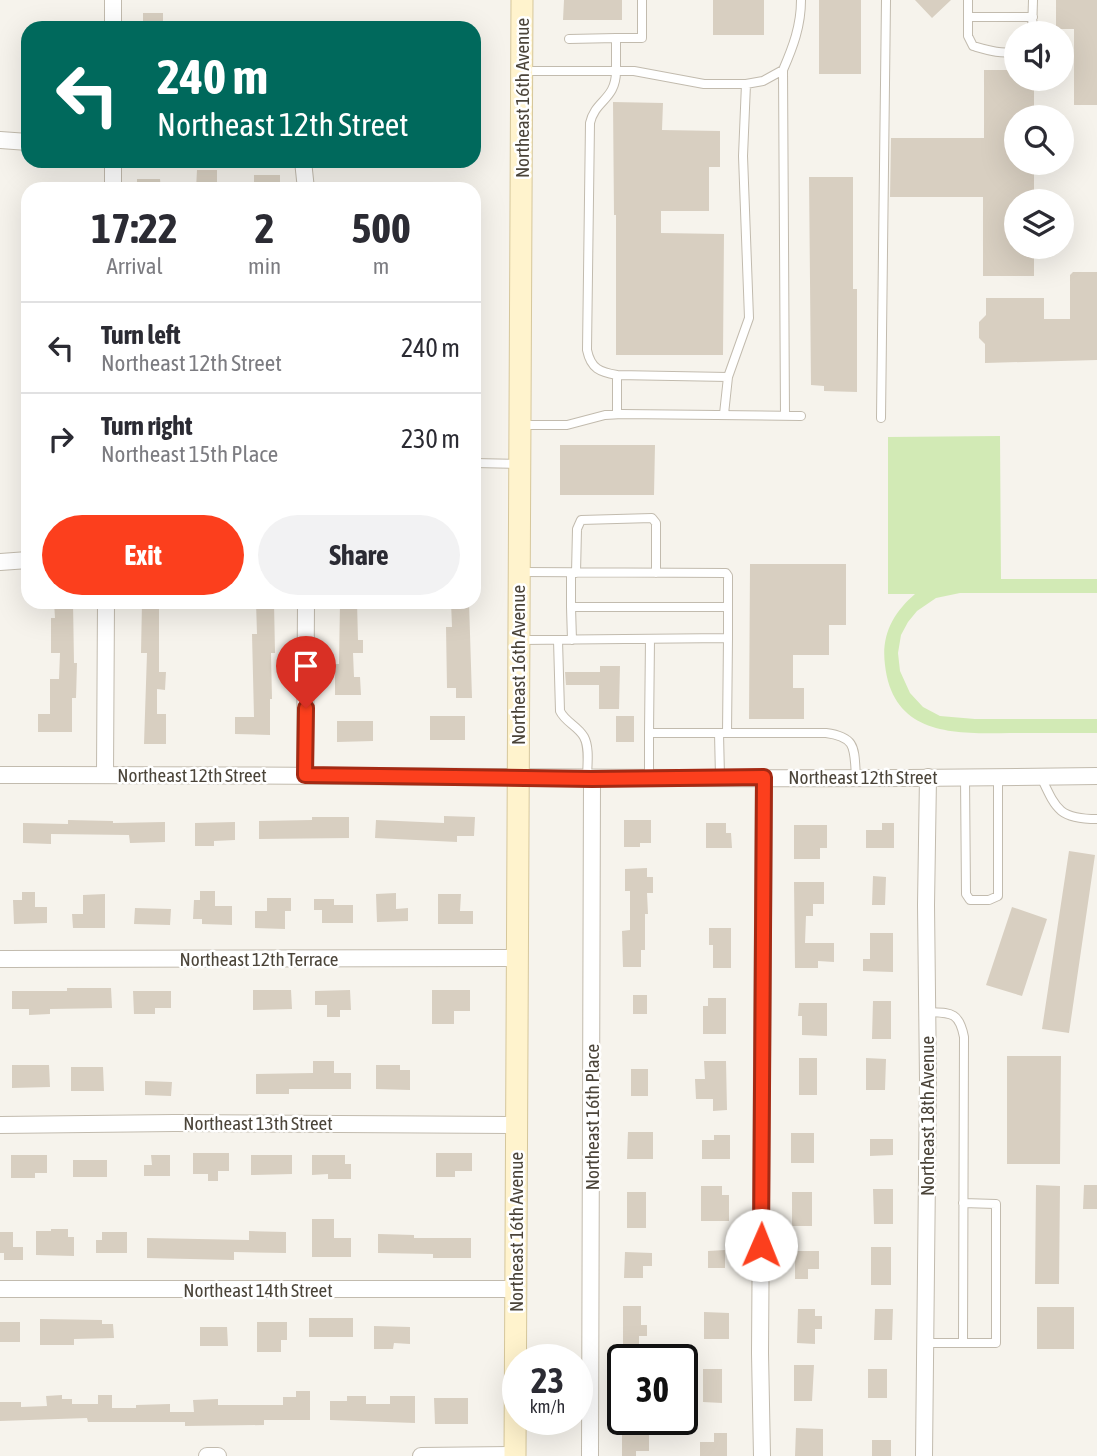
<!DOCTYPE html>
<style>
:root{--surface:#fff;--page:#f2f2f3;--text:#2b2b33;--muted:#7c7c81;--line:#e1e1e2;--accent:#fc3f1d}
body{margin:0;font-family:"Asap Condensed",sans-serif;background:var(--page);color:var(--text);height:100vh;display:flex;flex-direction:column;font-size:26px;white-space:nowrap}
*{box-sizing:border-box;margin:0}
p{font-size:23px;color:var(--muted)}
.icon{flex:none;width:38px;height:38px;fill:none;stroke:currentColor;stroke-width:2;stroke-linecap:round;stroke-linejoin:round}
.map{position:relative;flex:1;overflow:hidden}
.drawer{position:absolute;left:21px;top:182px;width:460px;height:427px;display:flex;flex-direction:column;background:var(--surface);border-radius:21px;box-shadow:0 7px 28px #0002}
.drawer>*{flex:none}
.guide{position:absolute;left:21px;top:21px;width:460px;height:147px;border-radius:21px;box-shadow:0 7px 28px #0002;background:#00695c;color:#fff;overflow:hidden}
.tools{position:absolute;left:1004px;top:21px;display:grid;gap:14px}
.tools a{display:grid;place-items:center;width:70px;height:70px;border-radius:50%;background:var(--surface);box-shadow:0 7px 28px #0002;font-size:35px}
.speed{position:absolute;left:502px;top:1344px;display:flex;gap:14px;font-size:35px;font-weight:700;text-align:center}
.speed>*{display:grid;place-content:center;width:91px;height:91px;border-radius:50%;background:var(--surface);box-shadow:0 7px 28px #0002;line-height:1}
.speed small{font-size:18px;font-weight:400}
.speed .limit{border:4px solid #111;border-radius:10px;background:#fff;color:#111}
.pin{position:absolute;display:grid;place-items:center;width:60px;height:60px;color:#fff;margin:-72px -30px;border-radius:50% 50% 50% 0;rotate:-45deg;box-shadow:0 0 7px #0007}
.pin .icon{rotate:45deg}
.me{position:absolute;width:77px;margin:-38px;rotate:1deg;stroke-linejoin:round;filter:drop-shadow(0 0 5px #0008)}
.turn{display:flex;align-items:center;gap:24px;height:147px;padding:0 21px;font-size:32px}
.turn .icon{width:91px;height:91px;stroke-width:2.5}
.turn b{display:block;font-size:49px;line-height:60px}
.eta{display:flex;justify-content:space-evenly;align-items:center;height:119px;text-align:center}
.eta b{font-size:42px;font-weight:700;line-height:49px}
.action{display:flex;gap:14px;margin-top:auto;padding:14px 21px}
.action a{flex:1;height:80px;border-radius:42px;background:var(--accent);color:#fff;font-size:28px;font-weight:700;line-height:80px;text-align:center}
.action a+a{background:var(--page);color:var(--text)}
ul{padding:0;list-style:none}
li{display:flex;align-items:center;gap:21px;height:91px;padding:0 21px;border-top:2px solid var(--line)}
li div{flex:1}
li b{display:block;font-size:26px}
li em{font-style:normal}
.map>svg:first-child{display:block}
</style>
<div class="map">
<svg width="1097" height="1456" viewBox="0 0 1097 1456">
<rect width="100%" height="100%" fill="#f6f3ec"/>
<path fill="#d2eab5" d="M1000,436L1001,579H1097V593H960L936,598L917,611L908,622L901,635L898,653L900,671L910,693L923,707L940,716L975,719H1097V733C1068,733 1039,733 1010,733C955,734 893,736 885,665C881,635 893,613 915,594H888V437Z"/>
<path fill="#d8cfc1" d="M564,0H622V20H563Z
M713,0H764V35H713Z
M819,0H861V74H819Z
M915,0H951L932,18Z
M1056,0H1097V105H1074V29H1056Z
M143,13H163V28H143Z
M984,70H1017V79H1034V117H1017V163H1034V201H1017V247H1034V276H983V197H890L891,138H984Z
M613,102L663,103L662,130L720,131V167H709V211H661V233L724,234L723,355H616V215H614Z
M197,170H217V189H196Z
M254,175H280V189H254Z
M809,177H853V289H857V392L824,391V386L811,385Z
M137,179H160L161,189H137Z
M1073,272H1097V360L985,363V344L979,338V322L986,315V298H1044V319H1070V275Z
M560,445H655L654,495H560Z
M750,564H846V625H829V655H793V688H804V719H749Z
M54,602H73L74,663H77L76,698H72V732H38V714H50V679H59L60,653H51V618H55Z
M142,602H159V672H166L165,690L157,689V714H166V744H144L147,653H141Z
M256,602H274L275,653H271L272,699H270V735L235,734V717H254L252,634H257Z
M340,602H357L358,640H363V653H353L354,677H360L361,695H335V664H339Z
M451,602H469L472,698H456V688H447L446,627H452Z
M600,666H620L619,709H599V685H566L565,672H600Z
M430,716H465V740H430Z
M616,716H634V742H616Z
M337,721H373V741L337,742Z
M444,816L475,817L474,836H457V842L375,838L376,820L444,823Z
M312,817H349V838L259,839V821L312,820Z
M68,820L113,821V823L165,822V842L130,843L129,835L51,834V844L23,843V823L68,824Z
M624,820H651V843H640V847H624Z
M235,822V840L214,841V846H195V823Z
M706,823H726V833H731L732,848H706Z
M882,823H894V848H866V830H882Z
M794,825H827V848H820V859H794Z
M1069,851L1095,855L1069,1033L1042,1029Z
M647,868V877H653V893H647L648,914H645V950H641V967H623L622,931L630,930V891H625V869Z
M873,876L886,877L885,905H872Z
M794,882H824V904H813V916H806L805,943H834V962L818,961V968H795Z
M200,891H215V906H232V925L202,924V919H193L194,900H200Z
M22,892H35V907H47V923L14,924L13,900H22Z
M396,893V909L408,908V921L377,922L376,894Z
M105,894V928H73L72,914H83V895Z
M438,894H461L460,911H473V924H438Z
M267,898H291V911H285V929L255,928V911H267Z
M314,899H334V905H353V923H322V910H314Z
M1012,907L1047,919L1022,996L986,985Z
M135,908L171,909L170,925L134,924Z
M709,928H731V968H713V945H709Z
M870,933H893V972L863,971V959H870Z
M67,988H111L112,1008L50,1009V1014L29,1015V1009H12V991H67Z
M253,990H291L292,1009L253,1010Z
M350,990L351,1010H340V1017H327V1005H315V991Z
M432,990H470V1011H454V1024H432Z
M133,991H171V1008H155V1014H134Z
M633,995H647V1014H633Z
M708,998H726V1034H703V1006H708Z
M873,1001H891V1039H872Z
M799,1003H827V1036L802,1035V1016H798Z
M1007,1056H1061L1060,1164H1007Z
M799,1058H817V1095H799Z
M866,1058L886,1059L885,1090H866Z
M313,1061H334V1073H351V1089H289V1094H256V1074L313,1073Z
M704,1061H726L727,1110L713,1111V1099H696L695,1079H705Z
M12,1065H49L50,1087L12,1088Z
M376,1065H400V1070H410V1090L376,1089Z
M71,1067H103L104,1091H71Z
M631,1069H648V1096H631Z
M145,1081L172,1082L171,1096L145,1095Z
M628,1132H653V1159H627Z
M791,1133H814V1163H791Z
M714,1135H730V1159H702V1140H714Z
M870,1139H893V1155L870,1156Z
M193,1153H229V1171H218V1181H208V1174H193Z
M436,1153H472V1171H455V1177H436Z
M11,1155H47V1173H35V1178H11Z
M151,1155H170V1176H144V1165H152Z
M251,1155H292V1174L251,1175Z
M312,1155H345V1164H351V1179H328V1174L312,1175Z
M73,1160H107V1177H73Z
M1036,1185L1060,1186L1059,1284H1035Z
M1084,1185H1097V1209H1083Z
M701,1186H722V1195H729V1221H701Z
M873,1189H893V1224H874Z
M627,1192H646V1228H627Z
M792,1192H812V1226H792Z
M312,1219H334V1238H351V1257H312Z
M51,1229H68V1237H74V1256L36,1255V1231H51Z
M249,1231L286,1232V1253L234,1252V1260L147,1258V1238L249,1240Z
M0,1232H13V1247H23V1260H4V1253H0Z
M102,1232H127V1253H96V1240H102Z
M378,1234L414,1235V1238H471V1258H433V1254L378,1253Z
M871,1247H891V1285H871Z
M725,1250V1268H708V1251Z
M795,1251H819V1269H808V1279H795Z
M625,1252L652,1253V1266H643V1278H624Z
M623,1306H641V1325H647V1336H639V1346H623Z
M1037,1307H1074V1349H1037Z
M798,1309H815V1316H822V1329H815V1344L797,1343Z
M875,1309H893L892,1340H874Z
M704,1312L729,1313V1339H704Z
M309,1318H353V1337H309Z
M40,1319L102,1320V1324H113L114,1338L74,1339V1345H40Z
M0,1322H20V1342H0Z
M257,1322H287V1340H281V1352H257Z
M374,1326L410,1327V1344L394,1343L393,1349H374Z
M200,1327H227L228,1346H200Z
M794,1365H814L812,1401H794Z
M703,1369H722V1403L703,1402Z
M868,1369H887V1398H868Z
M296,1391H310V1420H264V1425L185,1426V1422H88L87,1418L0,1421V1402H21V1407L47,1406L46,1396L62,1395V1399H72V1404H98V1395H112V1408H136V1405L170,1404V1412H194L193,1400L218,1399V1405H283V1397H296Z
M347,1396H366V1404H390V1396H415V1423L330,1420V1401H347Z
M434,1398H468V1424H435Z
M622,1424H649V1451H636V1456H622Z
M796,1428L823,1429V1456H795Z
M714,1433H727V1456H700V1442H714Z
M872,1440H891V1456H872Z"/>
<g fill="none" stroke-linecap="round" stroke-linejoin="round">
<g stroke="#c2bbae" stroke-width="10">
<path id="lane" d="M642,0V38H616V71H634L704,84H746L743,156L749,318L728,377
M968,0V36L973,46C987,50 1002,55 1017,51
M968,17H1033
M1032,33L1033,0
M569,39L616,38
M522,71H616C616,100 595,100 590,123L587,350C591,369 600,372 617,375
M746,84L763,81L783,70
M617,414V375L728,377L724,414
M785,415L783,70C793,47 801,26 801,0
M881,418L886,0
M522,425H567L605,415L622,414L801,416
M474,463L519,464
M522,572L726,573L728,576V638
M571,573V607
M576,573L577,529L581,520L652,518L656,523V573
M521,640L728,638L727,733
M558,640L560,711C565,722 578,726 584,737C590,748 587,766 587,779
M572,640L571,607H728
M649,733L650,639
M719,733L720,777
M965,777L966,894L970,900H989L998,896V777
M1041,777C1056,809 1059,819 1097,819
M649,778V733H826C857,737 854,749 856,777
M928,1012C950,1013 959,1011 964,1037L963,1343
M925,1343H996V1204L963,1203"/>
</g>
<g stroke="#c2bbae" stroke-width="18">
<path id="street" d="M113,0V28
M0,140L28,142
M303,161L306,189
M113,189V161
M0,562L28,560
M105,774L106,602
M0,775C366,774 731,782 1097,776
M305,775L306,602
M0,959L518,958
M0,1125L174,1123L516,1125
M0,1289H516
M207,1456H218
M421,1456L515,1455
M590,1456L592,779
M762,1456L760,1353L764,777
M924,1456L928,1080L926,905L928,777"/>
</g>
<g stroke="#d6c79b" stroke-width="23">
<path id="secondary" d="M515,1456L522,0"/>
</g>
<use href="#lane" stroke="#fff" stroke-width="8"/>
<use href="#street" stroke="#fff" stroke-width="16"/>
<use href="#secondary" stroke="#fff3cd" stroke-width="21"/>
</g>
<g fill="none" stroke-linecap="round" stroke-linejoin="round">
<g stroke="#a42913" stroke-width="18">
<path id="route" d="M306,708L305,775L592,779L764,777L761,1245"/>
</g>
<use href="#route" stroke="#fc3f1d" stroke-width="12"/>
</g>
<g text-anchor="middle" stroke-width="5" stroke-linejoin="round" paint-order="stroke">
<g font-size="19" fill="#4b4439" stroke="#fff">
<text transform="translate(522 98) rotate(-90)" y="7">Northeast 16th Avenue</text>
<text transform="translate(518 665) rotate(-90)" y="7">Northeast 16th Avenue</text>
<text x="192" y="782">Northeast 12th Street</text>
<text x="863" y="784">Northeast 12th Street</text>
<text x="259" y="966">Northeast 12th Terrace</text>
<text transform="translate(927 1116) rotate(-90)" y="7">Northeast 18th Avenue</text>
<text transform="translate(592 1117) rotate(-90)" y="7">Northeast 16th Place</text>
<text x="258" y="1130">Northeast 13th Street</text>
<text transform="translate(516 1232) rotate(-90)" y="7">Northeast 16th Avenue</text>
<text x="258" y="1297">Northeast 14th Street</text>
</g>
</g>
</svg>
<div class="tools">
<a><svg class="icon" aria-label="sound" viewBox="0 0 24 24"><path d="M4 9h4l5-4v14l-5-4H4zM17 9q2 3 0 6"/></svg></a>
<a><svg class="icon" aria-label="search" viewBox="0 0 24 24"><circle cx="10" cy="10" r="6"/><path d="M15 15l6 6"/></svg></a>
<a><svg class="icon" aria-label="layers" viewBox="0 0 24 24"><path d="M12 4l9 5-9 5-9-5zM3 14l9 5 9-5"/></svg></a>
</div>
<div class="speed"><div>23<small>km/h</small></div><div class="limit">30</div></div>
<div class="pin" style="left:306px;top:708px;background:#d93025"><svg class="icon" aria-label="arrive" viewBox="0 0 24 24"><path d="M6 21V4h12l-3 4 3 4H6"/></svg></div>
<svg class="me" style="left:761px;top:1245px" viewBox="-20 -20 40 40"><circle r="19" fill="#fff"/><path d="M0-13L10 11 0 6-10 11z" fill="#fc3f1d"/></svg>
<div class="guide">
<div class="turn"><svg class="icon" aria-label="left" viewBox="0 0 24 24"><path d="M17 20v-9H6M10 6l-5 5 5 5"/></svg><div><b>240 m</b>Northeast 12th Street</div></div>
</div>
<section class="drawer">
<div class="eta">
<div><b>17:22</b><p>Arrival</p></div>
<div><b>2</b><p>min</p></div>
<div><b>500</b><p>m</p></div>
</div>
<ul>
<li><svg class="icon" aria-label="left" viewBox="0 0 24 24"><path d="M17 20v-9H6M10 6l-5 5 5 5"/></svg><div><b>Turn left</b><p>Northeast 12th Street</p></div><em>240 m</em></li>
<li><svg class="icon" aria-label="right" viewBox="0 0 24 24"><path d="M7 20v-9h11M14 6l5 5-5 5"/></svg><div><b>Turn right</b><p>Northeast 15th Place</p></div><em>230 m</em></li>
</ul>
<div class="action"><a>Exit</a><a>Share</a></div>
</section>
</div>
